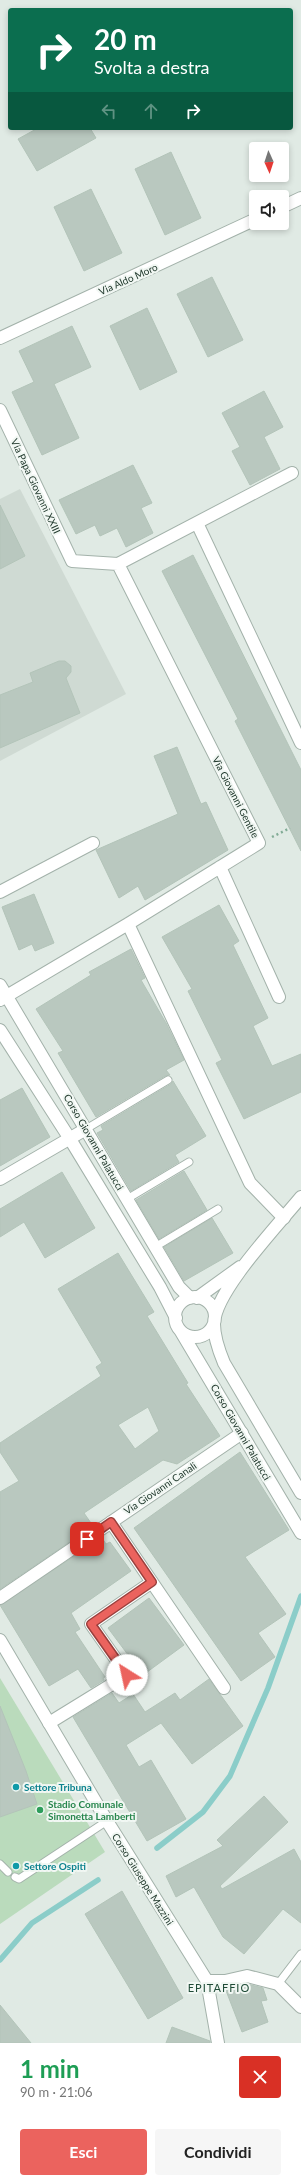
<!DOCTYPE html>
<html lang="it">
<meta charset="utf-8">
<style>
:root{--surface:#fff;--page:#f6f6f6;--text:#222;--muted:#767676;--accent:#eb635e}
body{margin:0;font-family:Lato,sans-serif;background:var(--page);color:var(--text);height:100vh;display:flex;flex-direction:column;font-size:15px;white-space:nowrap}
*{box-sizing:border-box;margin:0}
p{font-size:13px;color:var(--muted)}
.icon{flex:none;width:22px;height:22px;fill:none;stroke:currentColor;stroke-width:2;stroke-linecap:round;stroke-linejoin:round}
.map{position:relative;height:2043px;overflow:hidden}
.sheet{display:flex;flex-direction:column;background:var(--surface);flex:1}
.sheet>*{flex:none}
.banner{position:absolute;left:8px;top:8px;width:285px;height:122px;border-radius:4px;box-shadow:0 2px 6px #0003;background:#0b6e4f;color:#fff;overflow:hidden}
.needle{width:26px;rotate:177deg}
.fabs{position:absolute;left:249px;top:142px;display:grid;gap:8px}
.fabs a{display:grid;place-items:center;width:40px;height:40px;border-radius:4px;background:var(--surface);box-shadow:0 2px 6px #0003;font-size:20px}
.pin{position:absolute;display:grid;place-items:center;width:34px;height:34px;color:#fff;margin:-17px;border-radius:8px;box-shadow:0 2px 6px #0006}
.me{position:absolute;width:44px;margin:-22px;rotate:325deg;stroke-linejoin:round;filter:drop-shadow(0 0 3px #0008)}
.turn{display:flex;align-items:center;gap:14px;height:84px;padding:0 20px;font-size:18px}
.turn .icon{width:52px;height:52px;stroke-width:2.5}
.turn b{display:block;font-size:28px;line-height:34px}
.lanes{display:flex;align-items:center;height:38px;padding:0 20px;background:#0003;justify-content:center;gap:20px;direction:ltr}
.lanes .off{opacity:.35}
.round{display:grid;place-items:center;flex:none;width:42px;height:42px;border-radius:4px;background:var(--page)}
.summary{display:flex;align-items:center;justify-content:space-between;height:68px;padding:0 20px}
h1{font-size:24px;font-weight:700;line-height:30px;color:#1e9e55}
.primary-button{display:flex;gap:8px;margin-top:auto;padding:8px 20px}
.primary-button a{flex:1;height:46px;border-radius:4px;background:var(--accent);color:#fff;font-size:16px;font-weight:700;line-height:46px;text-align:center}
.primary-button a+a{background:var(--page);color:var(--text)}
.map>svg:first-child{display:block}
</style>
<div class="map">
<svg width="301" height="2043" viewBox="0 0 301 2043">
<rect width="100%" height="100%" fill="#e0eae4"/>
<path fill="#cfdad3" d="M20,489L126,694L0,761V499Z"/>
<path fill="#badbbc" d="M0,1678L105,1852L0,1924Z"/>
<g fill="none" stroke-linecap="round" stroke-linejoin="round">
<path stroke="#8bcdc9" stroke-width="5.5" d="M157,1848L203,1812L230,1776L268,1688L301,1596
M0,1960L32,1923L98,1880"/>
</g>
<path fill="#b9c8bf" stroke="#b3c4b9" fill-rule="evenodd" d="M38,128H90L96,138L37,171L18,139Z
M171,152L201,218L165,235L135,169Z
M91,189L122,253L84,271L54,207Z
M212,277L243,340L208,357L177,294Z
M147,308L177,372L140,390L110,326Z
M72,326L91,367L54,384L79,438L42,455L12,392L34,382L19,351Z
M264,391L283,427L264,437L280,469L250,485L232,451L240,447L222,413Z
M133,465L152,503L141,508L153,533L126,547L117,528L100,536L95,525L76,534L59,500Z
M0,505L25,556L0,569Z
M193,555L301,770V851L235,721L238,719L162,571Z
M59,661H65L71,666V672L66,678L80,713L0,748V695L33,682L30,673Z
M177,747L201,804L206,802L228,850L145,900L138,886L119,898L96,850L178,814L154,756Z
M34,894L54,943L35,951L32,944L19,950L2,907Z
M219,905L239,941L233,945L268,1018L253,1026L272,1066L301,1054V1092L244,1119L216,1063L222,1060L188,991L192,989L162,937Z
M131,949L145,978L141,980L166,1023L184,1060L166,1070L170,1075L165,1076L96,1117L58,1053L63,1051L36,1009L91,975L89,972Z
M173,1081L206,1136L175,1155L179,1162L131,1191L97,1133L103,1130L101,1126L171,1084Z
M22,1088L50,1137L0,1166V1100Z
M184,1171L207,1210L159,1239L136,1200Z
M62,1172L95,1228L45,1258L24,1222L0,1237V1209Z
M212,1218L233,1253L184,1281L164,1247Z
M118,1253L154,1312L147,1316L188,1383L186,1384L220,1436L177,1464L163,1460L84,1513L93,1526L0,1589V1492L19,1481L0,1452V1443L101,1376L96,1367L102,1363L58,1289ZM148,1407L159,1431L135,1449L118,1425Z
M240,1452L289,1530L245,1557L286,1614L258,1633L275,1657L241,1681L134,1528Z
M102,1538L106,1544L110,1542L131,1571L71,1613L80,1629L75,1632L105,1677L103,1678L104,1680L91,1688L78,1669L49,1686L0,1605Z
M149,1598L184,1645L143,1675L108,1628Z
M209,1679L243,1726L192,1764L161,1723L126,1745L139,1767L151,1760L186,1819L147,1841L73,1717L112,1693L119,1703L133,1694L145,1712L175,1693L180,1700Z
M0,1706L26,1771L37,1804L0,1817Z
M264,1796L288,1822L220,1886L222,1889L294,1849L301,1862V1923L283,1909L244,1954L223,1937L194,1887L176,1897L166,1876L223,1846L217,1840Z
M122,1891L183,1998L148,2019L85,1914Z
M247,1984L263,1988L267,2000L261,2001L268,2022L242,2032L225,1988Z
M0,2005L31,2043H0Z
M172,2027L210,2041V2043H166Z"/>
<g fill="none" stroke-linecap="round" stroke-linejoin="round">
<g stroke="#a3b2aa" stroke-width="9">
<path id="service" d="M86,1129L168,1080
M127,1199L189,1162
M155,1247L218,1209
M0,1864L8,1872
M15,1877L19,1879L107,1821
M278,1984L301,1954"/>
</g>
<g stroke="#a3b2aa" stroke-width="14">
<path id="minor" d="M282,207L301,198
M0,338L256,219
M0,410L72,561L118,564L259,843L128,924L0,1000
M197,523L301,743
M118,564L292,473
M220,867L279,997
M0,892L93,843
M128,924L250,1183L284,1218
M0,1179L86,1129
M111,1522L224,1688
M0,1598L242,1433
M49,1723L127,1675L91,1624L152,1582
M207,1981H225L247,1976L278,1984L301,2007"/>
</g>
<g stroke="#a3b2aa" stroke-width="14">
<path id="tertiary" d="M0,985L179,1287L190,1298
M0,1030L70,1139L160,1287L176,1318
M301,1197C279,1224 214,1292 214,1324C214,1338 219,1351 224,1363L301,1493
M175 1317a20 20 0 1 1 40 0a20 20 0 1 1-40 0Z
M197,1298L240,1267
M180,1330L301,1533
M0,1640L107,1821L207,1981L218,2043"/>
</g>
<path stroke="#82ac96" stroke-width="2.5" stroke-dasharray="2 3" stroke-linecap="butt" d="M272,837L290,828"/>
<use href="#service" stroke="#fff" stroke-width="7"/>
<use href="#minor" stroke="#fff" stroke-width="12"/>
<use href="#tertiary" stroke="#fff" stroke-width="12"/>
</g>
<g fill="none" stroke-linecap="round" stroke-linejoin="round">
<g stroke="#99403d" stroke-width="10">
<path id="route" d="M87,1539L111,1522L152,1582L91,1624L127,1675"/>
</g>
<use href="#route" stroke="#eb635e" stroke-width="7"/>
</g>
<g fill="#0f9aa8" stroke="#f1f7f3" stroke-width="1.5">
<circle cx="16" cy="1787" r="4"/>
<circle cx="16" cy="1866" r="4"/>
</g>
<circle fill="#2e9e5b" stroke="#f1f7f3" stroke-width="1.5" cx="40" cy="1810" r="4"/>
<g text-anchor="middle" stroke-width="4" stroke-linejoin="round" paint-order="stroke">
<g font-size="10" fill="#223a2e" stroke="#f1f7f3">
<text transform="translate(128 279) rotate(-24)" y="4">Via Aldo Moro</text>
<text transform="translate(36 486) rotate(65)" y="4">Via Papa Giovanni XXIII</text>
<text transform="translate(236 797) rotate(63)" y="4">Via Giovanni Gentile</text>
<text transform="translate(94 1142) rotate(60)" y="4">Corso Giovanni Palatucci</text>
<text transform="translate(241 1432) rotate(60)" y="4">Corso Giovanni Palatucci</text>
<text transform="translate(160 1488) rotate(-34)" y="4">Via Giovanni Canali</text>
<text transform="translate(143 1879) rotate(58)" y="4">Corso Giuseppe Mazzini</text>
</g>
<g font-size="10" font-weight="bold" fill="#0d838f" stroke="#f1f7f3" text-anchor="start">
<text x="24" y="1791">Settore Tribuna</text>
<text x="24" y="1870">Settore Ospiti</text>
</g>
<g font-size="10" font-weight="bold" fill="#27864d" stroke="#f1f7f3" text-anchor="start">
<text x="48" y="1808">Stadio Comunale<tspan x="48" dy="12">Simonetta Lamberti</tspan></text>
</g>
<g font-size="11" letter-spacing="1" fill="#1f4b37" stroke="#f1f7f3">
<text x="219" y="1992">EPITAFFIO</text>
</g>
</g>
</svg>
<div class="fabs">
<a><svg class="needle" viewBox="-14 -14 28 28"><path d="M0-13l5 13h-10z" fill="#e53935"/><path d="M0 13l5-13h-10z" fill="#767676"/></svg></a>
<a><svg class="icon" aria-label="sound" viewBox="0 0 24 24"><path d="M4 9h4l5-4v14l-5-4H4zM17 9q2 3 0 6"/></svg></a>
</div>
<div class="pin" style="left:87px;top:1539px;background:#d93025"><svg class="icon" aria-label="arrive" viewBox="0 0 24 24"><path d="M6 21V4h12l-3 4 3 4H6"/></svg></div>
<svg class="me" style="left:127px;top:1675px" viewBox="-20 -20 40 40"><circle r="19" fill="#fff"/><path d="M0-13L10 11 0 6-10 11z" fill="#eb635e"/></svg>
<div class="banner">
<div class="turn"><svg class="icon" aria-label="right" viewBox="0 0 24 24"><path d="M7 20v-9h11M14 6l5 5-5 5"/></svg><div><b>20 m</b>Svolta a destra</div></div>
<div class="lanes"><svg class="icon off" aria-label="left" viewBox="0 0 24 24"><path d="M17 20v-9H6M10 6l-5 5 5 5"/></svg><svg class="icon off" aria-label="ahead" viewBox="0 0 24 24"><path d="M12 20V5M6 11l6-6 6 6"/></svg><svg class="icon" aria-label="right" viewBox="0 0 24 24"><path d="M7 20v-9h11M14 6l5 5-5 5"/></svg></div>
</div>
</div>
<section class="sheet">
<div class="summary"><div><h1>1 min</h1><p>90 m · 21:06</p></div><a class="round" style="background:#d93025;color:#fff"><svg class="icon" aria-label="close" viewBox="0 0 24 24"><path d="M6 6l12 12M18 6L6 18"/></svg></a></div>
<div class="primary-button"><a>Esci</a><a>Condividi</a></div>
</section>
